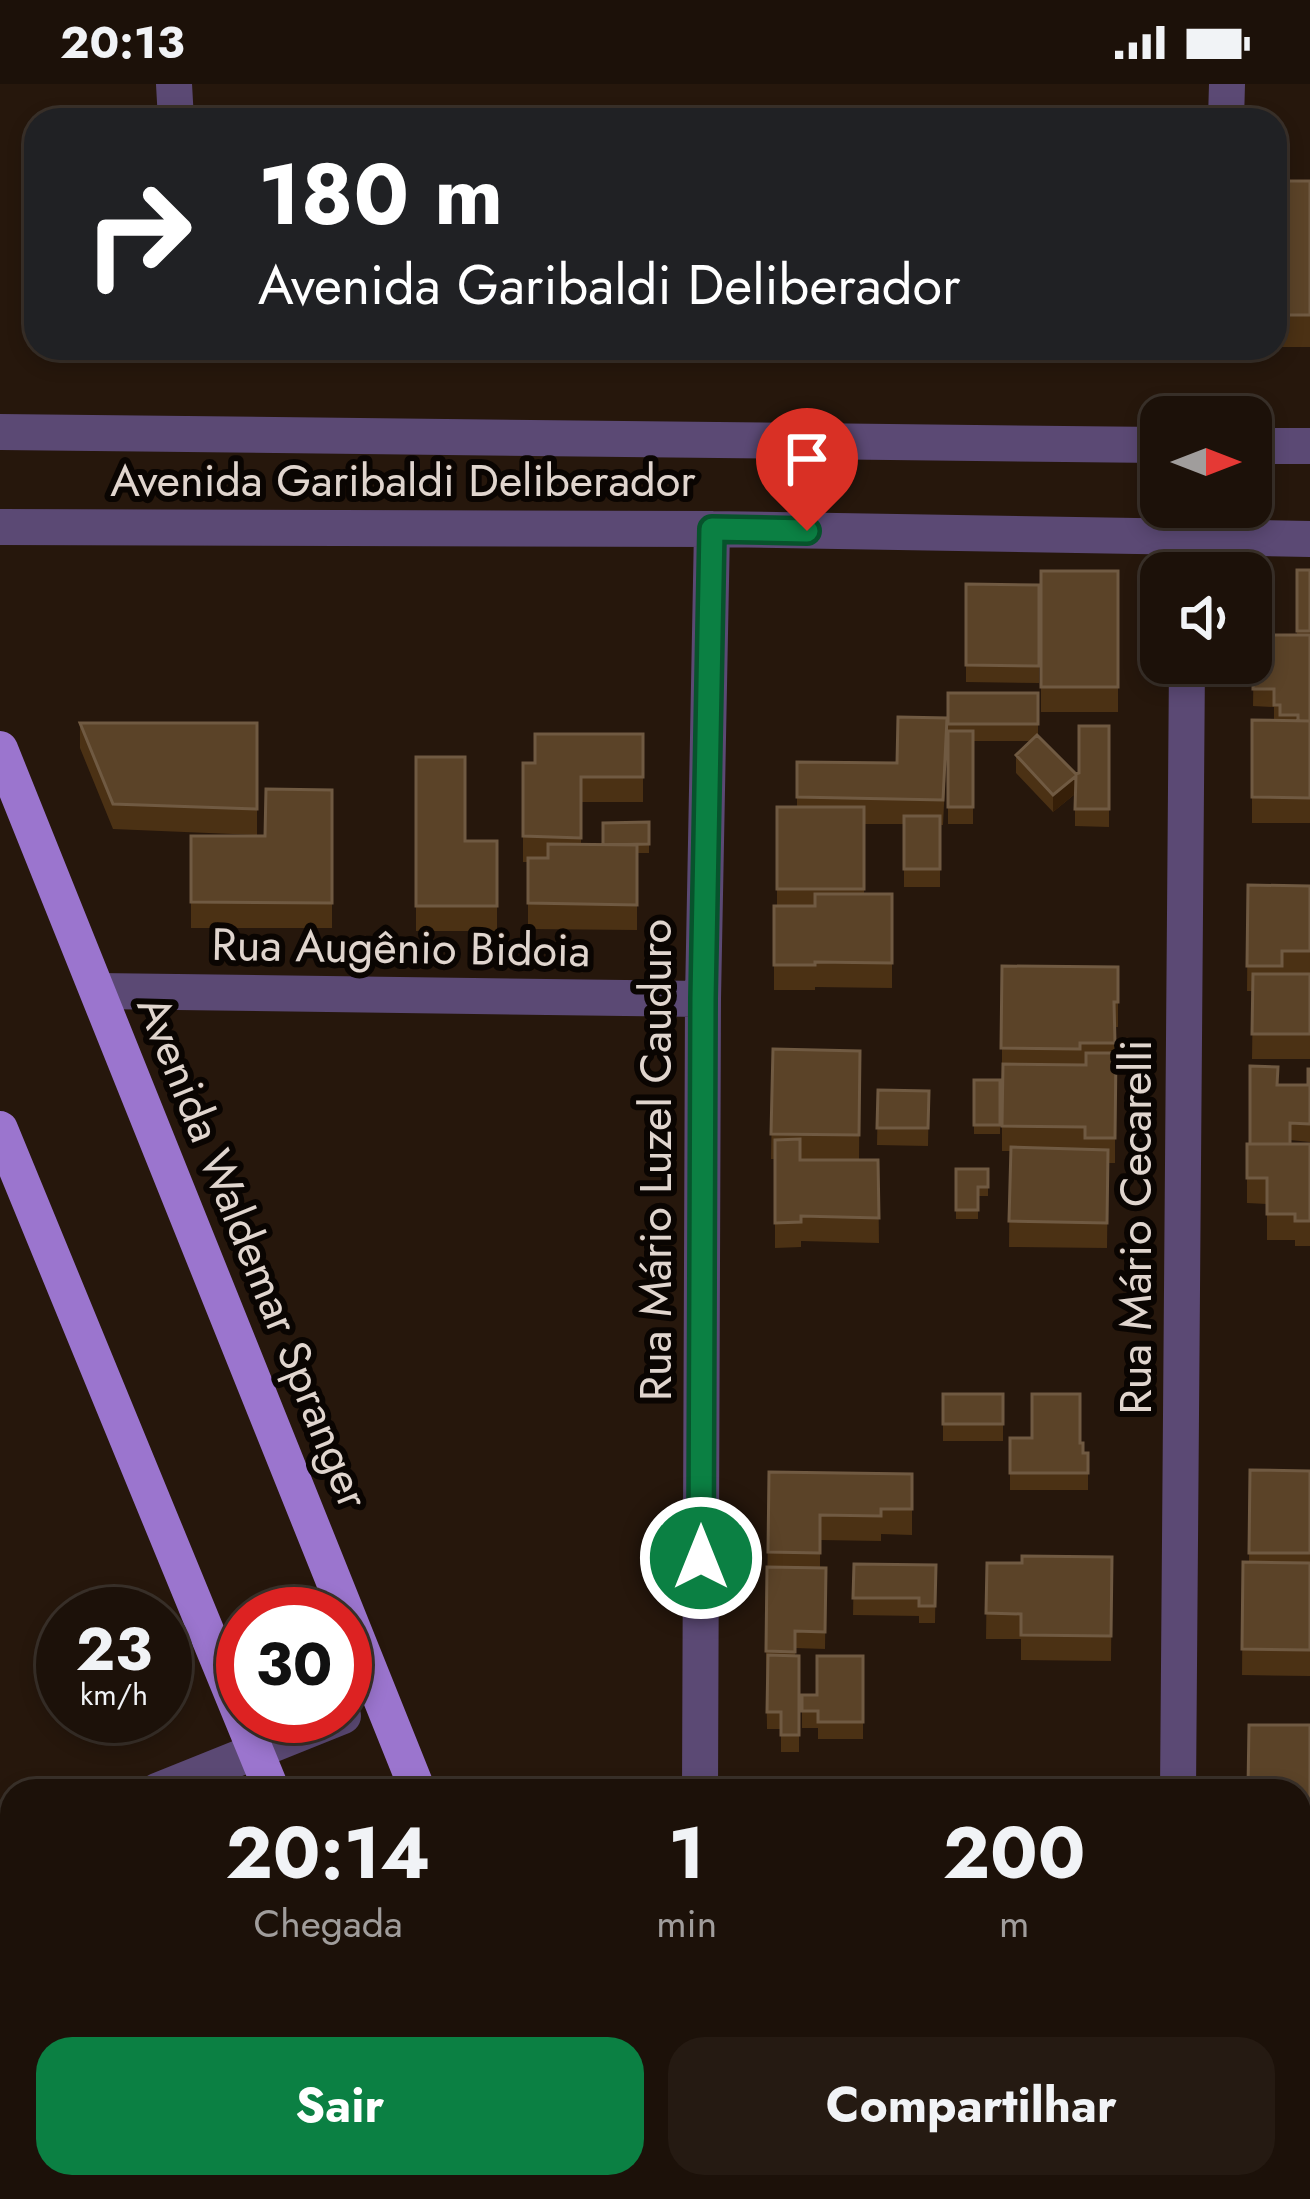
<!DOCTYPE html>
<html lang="pt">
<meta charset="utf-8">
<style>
:root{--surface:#1c1109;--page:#251a12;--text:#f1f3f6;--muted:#a09d9c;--line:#3a312a;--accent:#0b8043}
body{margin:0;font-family:Jost,sans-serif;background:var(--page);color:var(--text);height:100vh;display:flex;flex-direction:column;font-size:45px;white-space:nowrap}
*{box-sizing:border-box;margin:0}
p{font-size:39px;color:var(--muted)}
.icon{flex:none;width:66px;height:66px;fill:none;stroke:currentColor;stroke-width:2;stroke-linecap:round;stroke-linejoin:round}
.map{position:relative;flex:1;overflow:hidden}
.panel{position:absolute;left:0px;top:1695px;width:1311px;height:420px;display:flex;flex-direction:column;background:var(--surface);border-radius:36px 36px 0 0;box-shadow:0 6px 18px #0003,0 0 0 3px var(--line)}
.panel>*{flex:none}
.banner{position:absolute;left:24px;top:24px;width:1263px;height:252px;border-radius:36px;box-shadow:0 6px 18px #0003,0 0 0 3px var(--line);background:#202124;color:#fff;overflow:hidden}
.needle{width:78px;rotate:90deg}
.buttons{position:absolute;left:1140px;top:312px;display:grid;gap:24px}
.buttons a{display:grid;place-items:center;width:132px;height:132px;border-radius:24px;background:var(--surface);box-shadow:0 6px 18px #0003,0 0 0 3px var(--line);font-size:60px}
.speed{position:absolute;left:36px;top:1503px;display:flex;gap:24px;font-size:60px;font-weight:700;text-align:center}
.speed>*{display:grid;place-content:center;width:156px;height:156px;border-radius:50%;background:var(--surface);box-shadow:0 6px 18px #0003,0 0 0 3px var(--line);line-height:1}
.speed small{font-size:30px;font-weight:400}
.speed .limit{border:18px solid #d22;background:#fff;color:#111}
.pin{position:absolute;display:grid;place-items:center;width:102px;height:102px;color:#fff;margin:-123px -51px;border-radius:50% 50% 50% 0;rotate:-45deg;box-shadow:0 0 12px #0007}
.pin .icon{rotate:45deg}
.me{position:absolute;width:132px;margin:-66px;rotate:0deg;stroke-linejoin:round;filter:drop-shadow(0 0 9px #0008)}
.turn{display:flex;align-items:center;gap:42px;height:252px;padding:0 36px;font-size:54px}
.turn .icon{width:156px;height:156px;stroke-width:2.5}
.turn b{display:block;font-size:84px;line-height:102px}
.eta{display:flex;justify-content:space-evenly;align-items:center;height:204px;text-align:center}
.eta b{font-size:72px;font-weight:700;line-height:84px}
.button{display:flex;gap:24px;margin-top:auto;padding:24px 36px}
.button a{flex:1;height:138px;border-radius:36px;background:var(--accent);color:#fff;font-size:48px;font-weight:700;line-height:138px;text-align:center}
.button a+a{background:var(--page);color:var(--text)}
.status{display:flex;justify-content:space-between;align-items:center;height:84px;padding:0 60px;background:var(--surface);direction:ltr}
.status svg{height:33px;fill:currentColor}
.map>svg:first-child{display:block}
</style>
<div class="status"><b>20:13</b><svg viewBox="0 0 49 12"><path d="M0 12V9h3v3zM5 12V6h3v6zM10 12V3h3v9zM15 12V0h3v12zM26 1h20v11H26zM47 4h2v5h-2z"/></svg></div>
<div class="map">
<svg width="1310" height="2115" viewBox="0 0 1310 2115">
<rect width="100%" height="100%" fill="#26170c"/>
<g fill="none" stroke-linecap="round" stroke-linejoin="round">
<path stroke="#5b4974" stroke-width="36" d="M174,0L176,36
M1226,36L1227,0
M0,348L1161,361
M1251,362H1310
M0,443L712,445L1310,455
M98,907L703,915
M157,1707L343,1632
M700,1707L703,915L712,445
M1178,1707L1187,579
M0,1771L12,1766
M1299,1971L1310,1970
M699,2103V2115
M1173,2115V2103"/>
<path stroke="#9b75ce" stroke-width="36" d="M0,665L418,1707
M0,1045L272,1707
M431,2103L436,2115
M578,2103L583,2115"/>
</g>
<path fill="#4b3114" d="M1275,97H1310V263H1275Z
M1297,486H1310V739H1252V636L1274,637V623L1253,622L1254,553H1251V501H1269V551H1297Z
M1041,487H1118V628H1041Z
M966,500L1039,501V599L966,598Z
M948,609H1038V651L1076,690L1079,689L1109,642V743L1075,742V710L1053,728L1016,689V671L1031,657H973V740H948Z
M80,639H257V751L113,745L80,664Z
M643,650V718H581V761H603L649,738V769H637V846L528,845V778H523V679H535Z
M947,659L943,741H940V803H904V740H864V810H892V904L815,903V906H774V822H777V723H797V678L897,679Z
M416,673L465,757H497V847H416Z
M332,706V844H191V752H265Z
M1248,801L1310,802V975H1252L1253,907H1247Z
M1002,882L1118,883V943H1115V1079H1108L1107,1164L1009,1163L1010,1067H1002Z
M773,965L860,967L859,1076H878L879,1159L801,1157V1163L775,1164V1075H771Z
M1310,985V1058L1290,1056V1060H1310V1162H1295V1156H1267V1120L1247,1119V1060H1250L1308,1001Z
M974,996H1000V1050H974Z
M878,1006L929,1007L928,1062L877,1061Z
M956,1085H988V1112H978V1135H956Z
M943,1310H1003V1357H943Z
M1010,1354L1080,1359L1083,1369H1088V1406H1010Z
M1250,1386L1310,1387V1592L1242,1591L1243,1478H1249Z
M769,1388L912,1390V1451L881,1450V1457L820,1456V1484H826L825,1565L795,1564V1572H799V1668H781V1645H767L766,1567Z
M1112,1473L1111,1577L1021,1576V1555H986L987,1479H1022Z
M854,1480L936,1481L935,1539H919V1532L853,1531Z
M863,1572V1655H818V1644H802V1611H817Z
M1249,1641H1310V1836H1299V1707H1248Z
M201,2103H279L243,2115H205Z
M757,2103H911L910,2113L841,2112V2115H757Z
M953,2103H1006V2105H953Z"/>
<path fill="#361f08" d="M1076,692V709L1053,728V711Z
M209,2103H279L243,2115H209Z"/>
<path fill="#5b4328" stroke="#705a42" stroke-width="3" d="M1275,97H1310V231H1275Z
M1297,486H1310V547H1297Z
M1041,487H1118V603H1041Z
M966,500L1039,501V582L966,581Z
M1251,501H1269V544H1251Z
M1254,551H1310V637H1298V631H1280V621H1274V605H1253Z
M948,609H1038V640H948Z
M898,633L947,634L943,716L797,713V678L897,679Z
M1252,636L1310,637V714L1252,713Z
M80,639H257V725L113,720Z
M1079,642H1109V725H1075L1076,692L1053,711L1016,671L1037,651L1076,690L1079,689Z
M948,647H973V723H948Z
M535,650H643V693H581V754L523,752V679H535Z
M416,673H465V757H497V822H416Z
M266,705L332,706V819L191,818V752H265Z
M777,723H864V805H777Z
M904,732H940V785H904Z
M649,738V760L603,761V739Z
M548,760L637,761V821L528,819V774H548Z
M1248,801L1310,802V867H1282V882H1247Z
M815,810H892V879L815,878V881H774V822H815Z
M1002,882L1118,883V918H1114L1115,959H1080V965L1001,964Z
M1253,890H1310V950H1252Z
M773,965L860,967L859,1051L771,1050Z
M1086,969H1116L1115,1054H1085V1043L1002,1042L1003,980L1086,981Z
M1250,982L1278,983L1277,1001H1308V985H1310V1040L1290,1039V1060H1250Z
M974,996H1000V1041H974Z
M878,1006L929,1007L928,1044H877Z
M800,1055V1076H878L879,1134L801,1132V1138L775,1139V1056Z
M1247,1060H1310V1137H1295V1130H1267V1094H1247Z
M1011,1063L1108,1066L1107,1139L1009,1137Z
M956,1085H988V1103H978V1126H956Z
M943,1310H1003V1340H943Z
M1032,1310H1080V1359H1083V1369H1088V1389H1010V1354H1032Z
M1250,1386L1310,1387V1469H1249Z
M769,1388L912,1390V1425H881V1432L820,1431V1469L768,1468Z
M1022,1472L1112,1473L1111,1552L1021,1551V1530L986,1529L987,1479H1022Z
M1243,1478L1310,1479V1566L1242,1565Z
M854,1480L936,1481L935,1522H919V1514H853Z
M767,1483L826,1484L825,1548L795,1547V1568L766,1567Z
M768,1571L799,1572V1651H781V1628H767Z
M817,1572H863V1638H818V1627H802V1611H817Z
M1249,1641H1310V1735H1299V1707H1265V1704H1248Z
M1299,1753H1310V1819H1299Z"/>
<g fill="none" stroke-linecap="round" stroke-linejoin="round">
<g stroke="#07532c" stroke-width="30">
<path id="route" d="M701,1474L703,915L712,445L807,447"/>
</g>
<use href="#route" stroke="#0b8043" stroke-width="21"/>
</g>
<g text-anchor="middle" stroke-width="12" stroke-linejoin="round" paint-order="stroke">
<g font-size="45" fill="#e0d5ce" stroke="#0a0502">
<text x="403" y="412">Avenida Garibaldi Deliberador</text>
<text transform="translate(401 863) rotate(1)" y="16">Rua Augênio Bidoia</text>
<text transform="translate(655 1076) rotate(-90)" y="16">Rua Mário Luzel Cauduro</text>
<text transform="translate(1135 1143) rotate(-90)" y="16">Rua Mário Cecarelli</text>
<text transform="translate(254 1168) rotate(68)" y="16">Avenida Waldemar Spranger</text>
</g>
</g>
</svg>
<div class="buttons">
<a><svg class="needle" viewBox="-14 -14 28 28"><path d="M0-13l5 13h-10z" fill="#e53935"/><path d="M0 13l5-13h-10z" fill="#a09d9c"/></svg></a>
<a><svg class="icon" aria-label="sound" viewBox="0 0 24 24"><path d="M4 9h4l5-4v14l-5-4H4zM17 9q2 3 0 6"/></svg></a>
</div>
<div class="speed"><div>23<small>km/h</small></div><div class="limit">30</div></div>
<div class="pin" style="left:807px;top:447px;background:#d93025"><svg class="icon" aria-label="arrive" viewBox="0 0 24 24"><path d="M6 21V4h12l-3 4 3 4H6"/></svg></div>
<svg class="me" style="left:701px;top:1474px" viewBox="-20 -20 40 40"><circle r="17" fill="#0b8043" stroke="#fff" stroke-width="3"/><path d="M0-11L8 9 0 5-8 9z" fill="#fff"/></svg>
<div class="banner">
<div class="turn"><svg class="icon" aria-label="right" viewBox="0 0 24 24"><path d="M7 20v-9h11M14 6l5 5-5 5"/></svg><div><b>180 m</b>Avenida Garibaldi Deliberador</div></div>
</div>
<section class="panel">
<div class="eta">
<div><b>20:14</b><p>Chegada</p></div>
<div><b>1</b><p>min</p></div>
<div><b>200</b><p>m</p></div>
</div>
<div class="button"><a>Sair</a><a>Compartilhar</a></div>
</section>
</div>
